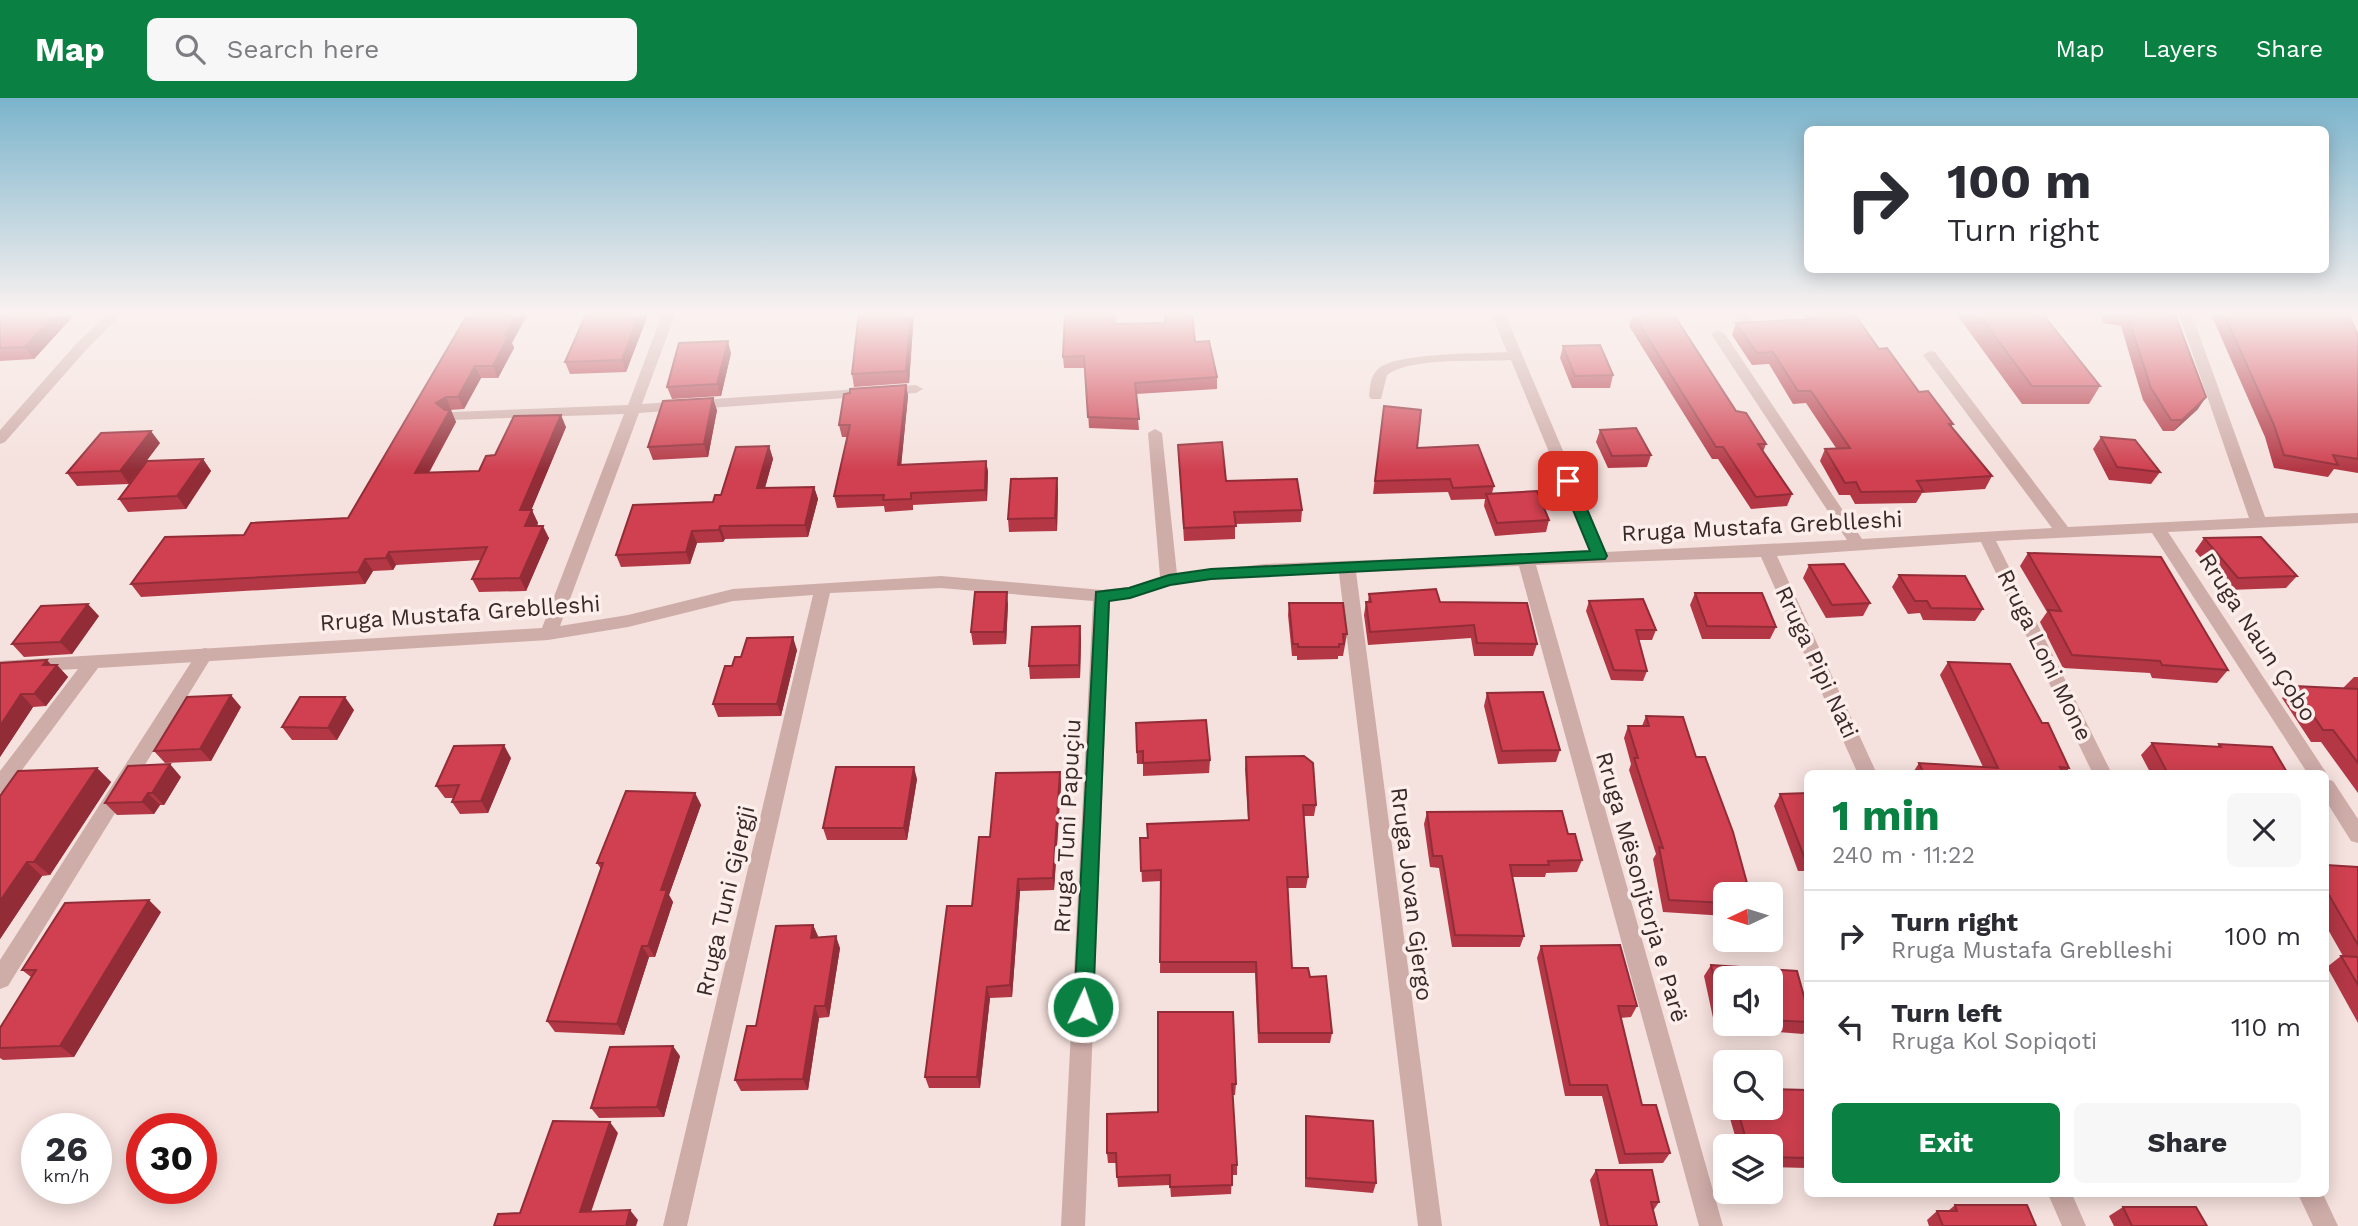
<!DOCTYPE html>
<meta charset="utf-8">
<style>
:root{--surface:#fff;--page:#f7f7f7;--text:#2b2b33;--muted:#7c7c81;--line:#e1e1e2;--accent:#0b8043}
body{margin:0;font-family:"Work Sans",sans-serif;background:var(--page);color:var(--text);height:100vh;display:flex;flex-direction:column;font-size:26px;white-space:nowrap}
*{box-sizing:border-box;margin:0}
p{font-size:23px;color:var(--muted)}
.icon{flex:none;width:38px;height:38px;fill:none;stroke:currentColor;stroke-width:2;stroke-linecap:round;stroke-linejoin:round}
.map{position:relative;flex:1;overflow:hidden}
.panel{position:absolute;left:1804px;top:672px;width:525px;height:427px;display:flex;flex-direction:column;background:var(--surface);border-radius:10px;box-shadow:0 4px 18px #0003}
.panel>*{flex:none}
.banner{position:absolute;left:1804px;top:28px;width:525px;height:147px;border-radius:10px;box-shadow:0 4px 18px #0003;background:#fff;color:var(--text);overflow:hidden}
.needle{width:46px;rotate:266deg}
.buttons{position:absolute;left:1713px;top:784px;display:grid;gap:14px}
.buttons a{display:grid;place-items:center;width:70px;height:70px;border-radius:10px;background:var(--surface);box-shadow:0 4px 18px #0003;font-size:35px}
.speed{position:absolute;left:21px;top:1015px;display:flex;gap:14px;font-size:35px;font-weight:700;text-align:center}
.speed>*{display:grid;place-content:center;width:91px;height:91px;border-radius:50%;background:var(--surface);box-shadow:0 4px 18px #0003;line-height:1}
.speed small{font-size:18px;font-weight:400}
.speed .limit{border:10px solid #d22;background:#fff;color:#111}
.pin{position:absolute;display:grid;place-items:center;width:60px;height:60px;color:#fff;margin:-30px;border-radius:14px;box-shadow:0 4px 10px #0006}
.me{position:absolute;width:77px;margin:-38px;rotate:3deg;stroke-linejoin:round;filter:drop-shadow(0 0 5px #0008)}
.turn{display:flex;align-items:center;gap:24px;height:147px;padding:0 28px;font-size:32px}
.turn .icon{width:91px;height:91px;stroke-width:2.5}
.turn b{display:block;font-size:49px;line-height:60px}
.round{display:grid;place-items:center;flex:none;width:74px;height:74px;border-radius:10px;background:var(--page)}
.overview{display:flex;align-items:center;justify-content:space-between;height:119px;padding:0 28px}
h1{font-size:42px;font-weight:700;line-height:52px;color:var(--accent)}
.action{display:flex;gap:14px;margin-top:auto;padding:14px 28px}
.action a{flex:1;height:80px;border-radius:10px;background:var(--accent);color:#fff;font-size:28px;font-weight:700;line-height:80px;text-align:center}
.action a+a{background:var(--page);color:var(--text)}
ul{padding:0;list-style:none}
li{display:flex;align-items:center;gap:21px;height:91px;padding:0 28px;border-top:2px solid var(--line)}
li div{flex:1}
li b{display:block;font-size:26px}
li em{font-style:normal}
header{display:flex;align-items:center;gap:42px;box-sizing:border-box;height:98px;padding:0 35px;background:var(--accent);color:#fff}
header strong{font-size:33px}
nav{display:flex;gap:38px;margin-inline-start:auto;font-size:24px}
.search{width:490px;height:63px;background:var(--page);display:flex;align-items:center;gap:18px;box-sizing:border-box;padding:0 24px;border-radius:10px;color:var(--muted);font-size:26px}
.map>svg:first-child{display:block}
</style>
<header>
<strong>Map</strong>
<div class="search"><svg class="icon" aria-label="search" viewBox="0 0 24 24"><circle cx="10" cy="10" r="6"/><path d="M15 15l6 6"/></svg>Search here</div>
<nav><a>Map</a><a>Layers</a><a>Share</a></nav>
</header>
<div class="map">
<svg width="2358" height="1128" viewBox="0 0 2358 1128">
<rect width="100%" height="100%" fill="#f5e1dd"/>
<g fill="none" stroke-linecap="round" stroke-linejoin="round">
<path fill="#ceaca8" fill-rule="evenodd" d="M205,550L211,552L214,556L211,560L8,888L0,891V862L199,552Z"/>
<path fill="#ceaca8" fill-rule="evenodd" d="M110,214H124L86,252L5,344L0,346V332L76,246Z
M663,214H676L642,306L916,287L923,291L916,295L639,315L560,528L628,517L733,491L941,478L1102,492L1129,489L1160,479L1148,335L1155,331L1162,335L1177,476L1265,466L1590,454L1511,262C1480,264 1410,259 1387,277L1381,301H1371L1369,298C1370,289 1370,279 1377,272C1393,254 1482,256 1507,254L1491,214H1504L1606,454L1847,442L1711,236L1718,232L1725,236L1862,441L2052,430L1923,257L1930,253L1935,254L2068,429L2249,420L2178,214H2191L2265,419L2358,415V425L2168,434L2327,676L2326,679V676H2308L2152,435L1996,443L2112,676H2093L1981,444L1777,458L1877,676H1858L1761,459L1536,467L1723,1128H1699L1519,468L1356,474L1442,1128H1418L1339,475C1284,477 1227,478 1173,487C1151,491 1132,501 1110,503L1085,1128H1061L1093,503L941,490L830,495L687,1128H663L813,497L733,503L628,529L548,542L98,570L7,692L0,695V673L78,571L0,575V563L542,530L624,316L452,322L445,318L452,314L628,307Z
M1734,214H1747L1754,225L1752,228H1742Z
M2326,681L2333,683L2358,721V745L2351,743L2326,703Z
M2048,1096H2072L2086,1128H2062Z
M2298,1096H2323L2338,1128H2313Z"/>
</g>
<path fill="#b33745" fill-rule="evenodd" d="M0,214H77L34,261L0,263Z
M148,214H201L149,215Z
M217,214H262L261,217H219Z
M469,214L512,245L514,250L498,280H481L464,311L450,312L456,324L429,375L479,373L495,357L566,329L531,412L538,425L537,428L549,440L526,493L479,494L472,481L481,462L396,467L393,472L373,473L365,486L141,499L131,486L244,437L348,420Z
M649,214L626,274L570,276L565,264Z
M914,214L909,285L854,289L852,276Z
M1164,214H1192L1195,244L1217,279V291L1136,296L1139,332L1089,330L1085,270H1064L1063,259L1115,226L1165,225Z
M1806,214H1853L1879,251L1919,294L1953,326L1951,329L1992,378L1985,391L1922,395L1916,405L1855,406L1850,397H1839L1820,363L1825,351L1836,350L1806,305L1793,306L1769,266L1752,267L1732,237L1736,225L1804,221Z
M1955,214H2041L2100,288L2089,306H2022Z
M2100,214H2174L2198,311L2174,333H2163L2143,302L2121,228L2103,225Z
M2210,214H2347L2358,237V375L2334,371L2328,379L2274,370L2265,339Z
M1633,216L1736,313L1766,346L1763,354L1792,396L1787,408L1751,411L1718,361H1712L1629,228Z
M1563,248L1613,277L1610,290H1572L1560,260Z
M731,255L721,298L672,301L667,289Z
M906,287L908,298L901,367L986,363L988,374L987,403L913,407V412L885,414L884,408L837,410L834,398L847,339H842L839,327Z
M1384,308L1417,350L1494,388L1492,395L1549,422L1546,434L1495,438L1484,408L1485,401L1451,402L1448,394L1373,396Z
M717,312L708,359L653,362L648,349Z
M1600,332L1651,357L1647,369L1608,370L1596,344Z
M2101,339L2160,374L2151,386L2109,382L2093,351Z
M160,345L129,386L77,388L67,375Z
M1178,347L1226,383L1302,412L1301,424L1235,426V441L1184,443Z
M769,348L773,361L765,390L814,389L818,401L808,439L725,441L723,444L697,445L690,466L621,469L616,457L713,404L721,397Z
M203,361L211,373L186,411L128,414L119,401Z
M1057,380L1058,393L1057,433L1009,434L1008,421Z
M2204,440L2297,478L2286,490L2228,492L2195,453Z
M2028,455L2228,572L2217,585L2152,580L2150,575L2063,570L2040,524L2047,514L2020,468Z
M1809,467L1870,505L1863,518L1826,520L1803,480Z
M1899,477L1983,511L1975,523L1923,522L1920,515L1908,516L1892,489Z
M1695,495L1776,529L1770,541H1702L1690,507Z
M1369,496L1440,504L1537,546L1533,558H1474L1471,540L1368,547L1364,517L1366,504H1368Z
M1589,503L1656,532L1652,542H1639L1647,573L1643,583L1611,582L1586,513Z
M1289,505L1347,536L1343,558H1338V561L1297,562V558H1292L1288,517Z
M1008,506L1006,546L973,547L971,534Z
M99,518L72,556L24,559L12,546Z
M1081,540L1080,580L1030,581L1029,568Z
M797,552L781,618L718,619L713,606L732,568L741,559Z
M1948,564L2042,625L2069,670L2065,676H1912L1919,665L1983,669L1940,577Z
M0,565L57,567L68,579L46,608L33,609L0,659Z
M2354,579H2358V695L2321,644H2311L2282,600L2294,588L2343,590Z
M1487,595L1560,652L1556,664L1498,666L1484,608Z
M241,609L211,663L165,665L154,653Z
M354,612L337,642H292L282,629Z
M1646,618L1726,796V818L1663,814L1653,761L1656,756L1629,672L1631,666L1624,640L1628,628H1642Z
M1136,625L1210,662L1209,675L1143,678V666H1137Z
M2152,645L2217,649L2219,646L2288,676H2151L2141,657Z
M1246,659L1316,707L1314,718H1303L1308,779L1306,790H1287L1292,870L1310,879L1332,935L1330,945H1258L1255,875H1160L1161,783L1142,784L1140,740L1248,722L1245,671Z
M511,660L488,715L460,716L452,704L454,700H445L436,688Z
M97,670L111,684L50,777L42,778L0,841V698Z
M1060,674L1061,687L1054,792L1020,793L1012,899L990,900L980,990H929L925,979L990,739Z
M181,679L164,707H160L154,716L117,717L105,705Z
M917,681L907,742H827L823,730Z
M695,695L701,707L669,797L673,804L655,859H649L624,937L555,934L547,923L601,771L597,765Z
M1808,695V773H1798L1774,708L1780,696Z
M1427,714L1568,736L1582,762L1577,774L1546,775L1545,779H1512L1524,838L1520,849H1452L1439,770L1430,769L1424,726Z
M2326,767L2358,769V925L2327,869L2341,858H2343L2326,828Z
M161,814L74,959L3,962L0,960V930L31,879L22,872Z
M813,827L818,839L840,850L829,919L819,920L808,992L741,993L735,982L756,928Z
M1541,848L1637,908L1631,919L1620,920L1642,1007L1670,1055L1663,1065L1619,1066L1602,998H1565L1537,860Z
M1711,867L1797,873L1808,913V929L1803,936L1715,929L1704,878ZM1726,880H1771V926H1726Z
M1158,914L1236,986L1235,997H1233L1237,1067V1077H1232L1231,1096L1171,1099L1170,1087L1118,1089L1116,1065H1108L1107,1055L1158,1014Z
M680,958L664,1019L599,1020L591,1010Z
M1808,992V1070L1771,1069V1048H1738L1727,1010H1771Z
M1306,1018L1376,1085L1373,1095L1305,1089V1028Z
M1596,1072L1659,1104L1653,1113L1657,1128H1600L1590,1082Z
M1955,1107L2036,1128H1929L1927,1122L1937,1113H1948Z
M2123,1109L2207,1128H2114L2109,1118Z"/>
<path fill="#922d38" d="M57,214H77L34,261L25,249Z
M517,214H529L512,245L514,250L498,280L493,268L505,237Z
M640,214H649L626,274L622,262Z
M911,214H914L909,285L906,273Z
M728,243L731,255L721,298L717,286Z
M475,268L481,280L464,311L458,299Z
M906,287L908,298L900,379L898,367Z
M446,299L456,324L421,388L415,375L443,317L436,305Z
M2206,299L2198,311L2174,333L2182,322Z
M713,300L717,312L708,359L704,346Z
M561,317L566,329L526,425L520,412Z
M151,333L160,345L129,386L120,373Z
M769,348L773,361L761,403L757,390Z
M203,361L211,373L186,411L177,398Z
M986,363L988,374L987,403L985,392Z
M1057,380L1058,393L1057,433L1055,420Z
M814,389L818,401L808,439L805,427Z
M532,412L538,425L531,441L525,428Z
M543,428L549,440L526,493L520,480Z
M720,428L725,441L723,444L719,432Z
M692,433L697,445L690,466L686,454Z
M389,454L396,467L393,472L386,460Z
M365,461L373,473L365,486L358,474Z
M1007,494L1008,506L1006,546L1004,534Z
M88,506L99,518L72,556L60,544Z
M1080,528L1081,540L1080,580L1079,567Z
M793,539L797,552L781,618L777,606Z
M47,562L54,570L57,567L68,579L46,608L34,596L43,567Z
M21,596L33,609L0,659V628Z
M231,597L241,609L211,663L200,651Z
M345,599L354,612L337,642L328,630Z
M504,647L511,660L488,715L481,703Z
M170,666L181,679L164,707L152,695Z
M914,669L917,681L907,742L904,730Z
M97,670L111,684L50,777L34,764Z
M1060,674L1061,687L1054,792L1053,780Z
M148,695L160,707L154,716L142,704Z
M695,695L701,707L669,797L673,804L655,859L648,848L661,792Z
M27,764L42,778L0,841V803Z
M1018,781L1020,793L1012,899L1010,887Z
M149,802L161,814L74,959L60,948Z
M813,827L818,838L816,851L811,840Z
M836,838L840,850L829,919L825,908Z
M642,848L649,859L624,937L617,926Z
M987,889L990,900L980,990L977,979Z
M815,908L819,920L808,992L803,981Z
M673,948L680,958L664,1019L657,1009Z
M610,1024L618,1035L588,1123L580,1114Z
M630,1112L638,1122L636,1128H626Z"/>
<path fill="#d04050" stroke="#922d38" stroke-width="2" d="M0,214H57L25,249L0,250Z
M469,214H517L505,237H509L493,268H475L458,299H446L436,305L445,312H450L415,375L479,373L486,358L495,357L514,318L561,317L520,412H532L525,428H543L520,480L472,481L487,449L389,454L386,460L365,461L358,474L131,486L165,439L244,437L251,425L348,420Z
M587,214H640L622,262L565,264Z
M859,214H911L906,273L852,276Z
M1115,214L1114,226L1165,225V214H1192L1195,244L1209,243L1217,279L1135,285L1139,321L1088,319L1084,258L1063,259L1065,215Z
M1653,214H1672L1736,313L1746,315L1766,346H1758L1792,396L1756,399L1723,349H1716L1633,216Z
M1810,214H1853L1879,251L1887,250L1919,294L1928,293L1953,326H1949L1992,378L1917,383L1923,393L1861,394L1856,384L1845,385L1825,351L1850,350L1811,293H1798L1773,254L1757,255L1736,225L1814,221Z
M1977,214H2041L2100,288H2032Z
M2115,214H2174L2206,299L2182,322H2171L2151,290L2127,216Z
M2223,214H2347L2358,237V361L2333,357L2338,367L2284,357L2274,327Z
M728,243L717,286L667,289L679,245Z
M1600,247L1613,277L1575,278L1563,248Z
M906,287L898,367L986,363L985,392L911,395V401L883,402L884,397L834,398L850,327H839L844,296L850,295V291Z
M713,300L704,346L648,349L663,303Z
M1384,308L1421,312L1417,350L1478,347L1494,388L1453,390L1450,381L1375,383Z
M1636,330L1651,357L1612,358L1600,332Z
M151,333L120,373L67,375L101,335Z
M2101,339L2135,342L2160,374L2117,369Z
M1222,344L1226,383L1297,381L1302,412L1234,414L1236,428L1184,430L1178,347Z
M769,348L757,390L814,389L805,427L720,428L719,432L692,433L686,454L616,457L633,407L713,404L715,397H721L736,349Z
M203,361L177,398L119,401L147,363Z
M1057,380L1055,420L1008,421L1011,381Z
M1537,393L1549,422L1497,425L1486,396Z
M2261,439L2297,478L2238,480L2204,440Z
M2028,455L2161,459L2228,572L2162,567L2160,563L2072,557L2048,512L2061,513Z
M1844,466L1870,505L1832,507L1809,467Z
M1899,477L1965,478L1983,511L1931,510L1927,503H1915Z
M1436,491L1440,504L1527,505L1537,546L1477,545L1474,527L1370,534L1366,504H1371L1369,496Z
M975,494H1007L1004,534H971Z
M1695,495H1762L1776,529L1707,528Z
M1643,501L1656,532H1636L1647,573L1614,572L1589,503Z
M1289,505H1343L1347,536H1343L1344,546H1339V549H1298V546H1293Z
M88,506L60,544L12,546L41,508Z
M1080,528L1079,567L1029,568L1032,529Z
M793,539L777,606H713L725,568H732L735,559H741L747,540Z
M47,562L43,567H57L34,596H21L0,628V565Z
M1948,564L2010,566L2042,625H2048L2069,670L2060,669L2064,676H1924L1919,665L1998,670Z
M2294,588L2358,591V665L2333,632H2323Z
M1543,594L1560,652L1502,653L1487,595Z
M231,597L200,651L154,653L187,599Z
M300,599H345L328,630L282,629Z
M1646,618L1683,619L1696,659H1705L1733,734L1750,796H1726V805L1669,802L1659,749L1663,750L1634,660H1638L1628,628H1649Z
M1206,622L1210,662L1143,665V653L1137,654L1136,625Z
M2152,645L2221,649L2219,646L2272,649L2288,676H2168Z
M504,647L481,703L452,704L459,687L436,688L454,648Z
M1304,658L1313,665L1316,707H1303L1308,779H1287L1292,870H1308L1310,879L1326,878L1332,935H1259L1256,864H1160L1161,772L1141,773L1140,740H1148L1147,726L1249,722L1246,659Z
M170,666L152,695H148L142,704L105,705L128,668Z
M836,669H914L904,730H823Z
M97,670L34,764H27L0,803V698L18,673Z
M1060,674L1053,780L1018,781L1010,887L987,889L977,979H925L947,808H972L979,739H990L996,675Z
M626,693L695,695L661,792H667L648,848H642L617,926L547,923L603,765H597Z
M1808,695V761H1805L1780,696Z
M1562,713L1568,736H1575L1582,762L1548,763L1549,767H1510L1524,838L1455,837L1442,758H1433L1427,714Z
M2326,767L2358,769V847L2326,792Z
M149,802L60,948L0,950V930L36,872H22L65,805Z
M813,827L811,840L836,838L825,908H815L803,981L735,982L747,928H756L776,828Z
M1620,847L1637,908H1618L1642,1007H1656L1670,1055L1625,1056L1607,987H1570L1541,848Z
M2341,858L2358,859V887Z
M1711,867L1797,873L1808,913V924L1771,922V880H1726V919L1722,918Z
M1158,914H1233L1236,986H1232L1237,1067H1232V1087L1170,1089V1077L1117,1079L1116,1055H1107V1016L1158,1014Z
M673,948L657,1009L591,1010L610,949Z
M1771,991L1808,992V1060L1771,1059V1048H1748L1737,1010H1771Z
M1306,1018L1373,1023L1376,1085L1306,1080Z
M553,1023L610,1024L580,1114L630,1112L626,1128H494L498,1116L520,1115Z
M1596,1072H1652L1659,1104H1651L1657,1128H1608Z
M1955,1107H2027L2036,1128H1943L1937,1113H1957Z
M2123,1109H2196L2207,1128H2132Z"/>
<linearGradient id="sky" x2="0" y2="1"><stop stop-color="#7bb4cc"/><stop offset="0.58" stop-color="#faf2f0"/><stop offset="1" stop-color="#faf2f0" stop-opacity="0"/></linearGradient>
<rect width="2358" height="372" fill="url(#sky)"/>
<path fill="#0b8043" stroke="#07532c" stroke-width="2" d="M1568,379L1575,383L1607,458L1605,461L1211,481L1170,487L1130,500L1109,503L1093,909L1090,915L1083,918L1076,915L1074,909L1096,494L1129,490L1169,477L1211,471L1590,453L1561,383Z"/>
<g text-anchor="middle" stroke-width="7" stroke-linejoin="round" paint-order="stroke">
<g font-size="23" fill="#3a2929" stroke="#fceeeb">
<text transform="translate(1762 428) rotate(-3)" y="8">Rruga Mustafa Greblleshi</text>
<text transform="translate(460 515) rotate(-4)" y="8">Rruga Mustafa Greblleshi</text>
<text transform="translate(2258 539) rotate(57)" y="8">Rruga Naun Çobo</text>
<text transform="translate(2045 557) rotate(64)" y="8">Rruga Loni Mone</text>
<text transform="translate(1817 564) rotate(65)" y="8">Rruga Pipi Nati</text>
<text transform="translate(1067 728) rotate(-87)" y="8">Rruga Tuni Papuçiu</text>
<text transform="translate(1642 789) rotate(74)" y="8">Rruga Mësonjtorja e Parë</text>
<text transform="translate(1412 796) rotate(83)" y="8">Rruga Jovan Gjergo</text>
<text transform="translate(725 803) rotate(-77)" y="8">Rruga Tuni Gjergji</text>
</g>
</g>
</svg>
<div class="buttons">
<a><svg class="needle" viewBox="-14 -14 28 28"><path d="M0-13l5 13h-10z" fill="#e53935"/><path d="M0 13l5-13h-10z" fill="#7c7c81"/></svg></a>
<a><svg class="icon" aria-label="sound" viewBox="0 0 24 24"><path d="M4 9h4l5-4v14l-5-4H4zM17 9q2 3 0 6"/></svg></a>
<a><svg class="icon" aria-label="search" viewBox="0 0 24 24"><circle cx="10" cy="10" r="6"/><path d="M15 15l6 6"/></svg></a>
<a><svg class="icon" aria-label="layers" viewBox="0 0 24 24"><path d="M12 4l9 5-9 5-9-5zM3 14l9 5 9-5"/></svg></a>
</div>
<div class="speed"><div>26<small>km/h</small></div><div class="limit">30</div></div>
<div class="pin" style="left:1568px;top:383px;background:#d93025"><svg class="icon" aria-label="arrive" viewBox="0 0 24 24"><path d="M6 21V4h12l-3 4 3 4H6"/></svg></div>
<svg class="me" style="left:1083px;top:909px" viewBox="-20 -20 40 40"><circle r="17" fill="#0b8043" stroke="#fff" stroke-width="3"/><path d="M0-11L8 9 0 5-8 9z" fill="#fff"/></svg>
<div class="banner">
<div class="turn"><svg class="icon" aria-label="right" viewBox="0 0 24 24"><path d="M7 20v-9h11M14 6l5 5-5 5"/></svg><div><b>100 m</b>Turn right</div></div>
</div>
<section class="panel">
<div class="overview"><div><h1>1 min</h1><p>240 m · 11:22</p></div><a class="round"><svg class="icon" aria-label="close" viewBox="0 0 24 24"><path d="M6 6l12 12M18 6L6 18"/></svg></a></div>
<ul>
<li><svg class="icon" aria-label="right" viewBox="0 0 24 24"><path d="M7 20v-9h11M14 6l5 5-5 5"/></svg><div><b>Turn right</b><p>Rruga Mustafa Greblleshi</p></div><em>100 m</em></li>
<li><svg class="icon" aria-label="left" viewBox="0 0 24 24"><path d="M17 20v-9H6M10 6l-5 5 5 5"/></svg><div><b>Turn left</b><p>Rruga Kol Sopiqoti</p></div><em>110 m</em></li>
</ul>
<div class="action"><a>Exit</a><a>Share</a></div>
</section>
</div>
